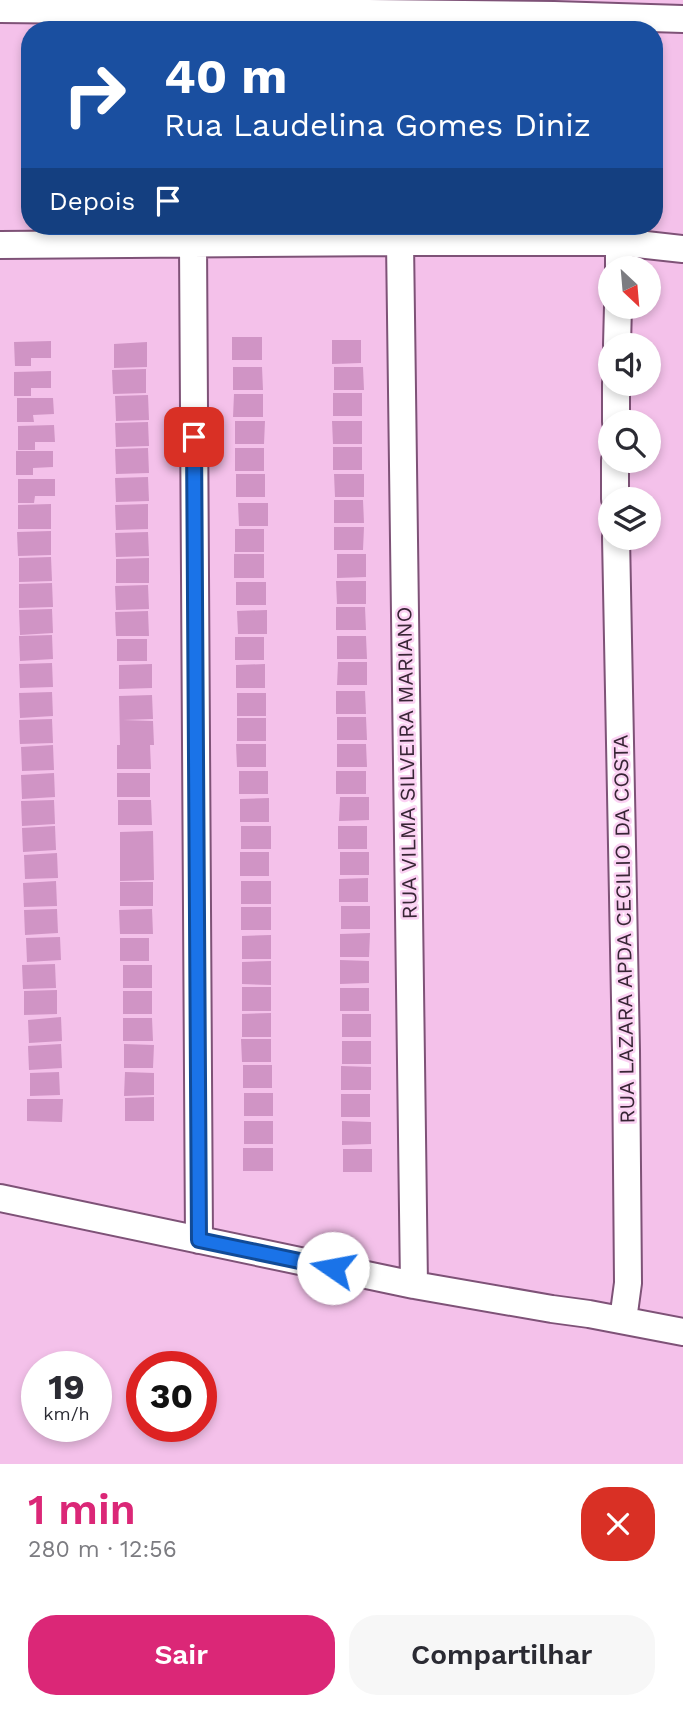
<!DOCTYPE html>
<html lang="pt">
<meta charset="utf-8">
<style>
:root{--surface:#fff;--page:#f7f7f7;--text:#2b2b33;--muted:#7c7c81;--accent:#db2777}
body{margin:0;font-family:"Work Sans",sans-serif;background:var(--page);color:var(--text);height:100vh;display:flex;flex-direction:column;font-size:26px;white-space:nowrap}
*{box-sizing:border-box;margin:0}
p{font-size:23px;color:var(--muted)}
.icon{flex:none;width:38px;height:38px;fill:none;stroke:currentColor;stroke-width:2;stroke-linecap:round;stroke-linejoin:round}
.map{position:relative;height:1464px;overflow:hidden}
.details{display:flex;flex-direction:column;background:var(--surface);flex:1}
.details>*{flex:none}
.banner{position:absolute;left:21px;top:21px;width:642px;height:214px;border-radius:28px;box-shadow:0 4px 10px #0003;background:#1a4fa0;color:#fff;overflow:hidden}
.needle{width:46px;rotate:154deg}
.fabs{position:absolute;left:598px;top:256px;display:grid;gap:14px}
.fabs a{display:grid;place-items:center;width:63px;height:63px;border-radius:50%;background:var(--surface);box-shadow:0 4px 10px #0003;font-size:35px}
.speed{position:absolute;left:21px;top:1351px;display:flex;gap:14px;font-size:35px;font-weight:700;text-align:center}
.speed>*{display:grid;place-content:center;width:91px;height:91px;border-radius:50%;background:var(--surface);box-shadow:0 4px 10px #0003;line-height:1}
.speed small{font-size:18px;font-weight:400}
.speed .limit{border:10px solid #d22;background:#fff;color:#111}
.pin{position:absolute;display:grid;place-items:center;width:60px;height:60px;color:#fff;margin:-30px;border-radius:14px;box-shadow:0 4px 10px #0006}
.me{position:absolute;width:77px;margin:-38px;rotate:282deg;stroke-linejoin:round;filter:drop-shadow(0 0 5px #0008)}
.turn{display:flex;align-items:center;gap:24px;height:147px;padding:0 28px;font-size:32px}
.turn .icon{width:91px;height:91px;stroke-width:2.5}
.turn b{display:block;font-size:49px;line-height:60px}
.then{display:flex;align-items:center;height:66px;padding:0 28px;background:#0003;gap:14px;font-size:26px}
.round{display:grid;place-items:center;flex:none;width:74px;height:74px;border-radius:28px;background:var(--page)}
.summary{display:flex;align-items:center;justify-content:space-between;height:119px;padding:0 28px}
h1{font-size:42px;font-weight:600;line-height:52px;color:var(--accent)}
.primary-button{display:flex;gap:14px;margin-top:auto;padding:14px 28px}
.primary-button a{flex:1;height:80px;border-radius:28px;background:var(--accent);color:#fff;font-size:28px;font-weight:600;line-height:80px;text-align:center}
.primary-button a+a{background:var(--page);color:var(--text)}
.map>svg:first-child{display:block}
</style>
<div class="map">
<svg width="683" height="1464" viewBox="0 0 683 1464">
<rect width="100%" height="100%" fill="#f4c1ea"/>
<path fill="#d094c5" d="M232,337H262V360H232Z
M332,340H361V363L332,364Z
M51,341V358H31V366H15L14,342Z
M147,342V367L114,368V344Z
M233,367H262L263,390H233Z
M334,367H363L364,390H334Z
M146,369V393L113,394L112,370Z
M51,371V388H31V396H14V372Z
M333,393H362V416H333Z
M234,394H263V417H233Z
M148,395L149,420L116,421L115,396Z
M17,398H53L54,414L33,415L34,422H17Z
M235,421H265L264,444H235Z
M332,421H362V444H333Z
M148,422L149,446L116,447L115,423Z
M54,425L55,442H35V450H18V426Z
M333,447H362V470H333Z
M148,448L149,473L116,474L115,449Z
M235,448H264V471H235Z
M16,451H53V467L33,468V475H16Z
M236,474H265V497H236Z
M334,474H364V497H335Z
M148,477L149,501L116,502L115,478Z
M18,479H55V496H35L34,503H18Z
M334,500H363L364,523H334Z
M238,503H268V526H239Z
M51,504V529H18V505Z
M148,504V529L116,530L115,505Z
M334,527H364L363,550H334Z
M235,529H264V552H235Z
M51,531V555L18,556L17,532Z
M148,532L149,556L116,557L115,533Z
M234,554H264V578H234Z
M337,554H366V577L337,578Z
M51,557L52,581L19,582V558Z
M149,558V583H116V559Z
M336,581H366V604H337Z
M236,582H266V605H236Z
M52,583L53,607L19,608V584Z
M148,585L149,609L116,610L115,586Z
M336,607H365L366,630H336Z
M52,609L53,633L20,635L19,610Z
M267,610V634H238L237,611Z
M148,611L149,636H116L115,612Z
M52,635L53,659L20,661L19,636Z
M337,636H366L367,659H337Z
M235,637H264V660H235Z
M117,639H147V661H117Z
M338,662H367V685H337Z
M52,663L53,687L20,688L19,664Z
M152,664V688L119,689V665Z
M265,664V688H236V665Z
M336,691H365L366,714H336Z
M52,692L53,716L20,718L19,693Z
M237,693H266V716H237Z
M152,695L153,719L123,720L153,721L154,745H150L151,769H117V745H120L119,696Z
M337,717H366L367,740H337Z
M237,718H266V741H237Z
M52,719L53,743L20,744L19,720Z
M236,744H266V767H237Z
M337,744H366L367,767H337Z
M53,745L54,770L22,771L21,747Z
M239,771H268V794H239Z
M336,771H366V794H336Z
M54,773L55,797L22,799L21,775Z
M117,773H150V797H117Z
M340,797H369V820L339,821Z
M269,798V822H240V799Z
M54,800L55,824L22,826L21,801Z
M118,800H151L152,825H118Z
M55,826L56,850L23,852L22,828Z
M241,826H271V849H241Z
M338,826H367V849H338Z
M153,831L154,880L120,881V832Z
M240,852H269V876H240Z
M340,852H369V875H340Z
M57,853L58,878L25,879L24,855Z
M368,878V902H339V879Z
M56,881L57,906L24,907L23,883Z
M241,881H271V904H241Z
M120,882H153V906H120Z
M341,906H370V929H341Z
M241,907H271V930H241Z
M57,909L58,933L25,935L24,910Z
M152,909L153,934H120L119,910Z
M370,933L369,957H340V934Z
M271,935V959H242V936Z
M60,937L61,960L27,962L26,938Z
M120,938H149V961H120Z
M340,960L369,961V983L340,984Z
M271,961V985L242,984V962Z
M55,964L56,988L23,989L22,965Z
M123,965H152V988H123Z
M242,987H271V1011H242Z
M340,988H369V1011H340Z
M57,990V1014L24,1015V991Z
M123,991H152V1014H123Z
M271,1013V1037H242V1014Z
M342,1014H371V1037H342Z
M61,1017L62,1041L29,1043L28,1020Z
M123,1018H152L153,1041H123Z
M241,1039H271V1062H242Z
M342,1041H371V1064H342Z
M61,1044L62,1068L29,1070L28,1046Z
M124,1044L154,1045L153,1068H124Z
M243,1065H272V1088H243Z
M341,1066L371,1067V1090H341Z
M59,1072L60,1095L30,1096V1073Z
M125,1072L154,1073V1095L124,1096Z
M244,1093H273V1116H244Z
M341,1094H370V1117H341Z
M154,1097V1121H125V1098Z
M27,1099H63L62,1122L27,1121Z
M244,1121H273V1144H244Z
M342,1121L371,1122V1144L342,1145Z
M243,1148H273V1171H243Z
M343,1149H372V1172H343Z"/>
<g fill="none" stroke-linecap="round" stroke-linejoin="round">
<g stroke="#7e5277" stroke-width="30">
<path id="street" d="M0,9L554,15L683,19
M400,242L414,1285
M193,243L199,1240
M0,245L400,242H619L683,249
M619,268V242
M617,345L618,306
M616,422V383
M615,499V460
M616,537L626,1051L628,1283L623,1320
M0,1198L414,1285L552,1309L589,1314L683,1332"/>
</g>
<use href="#street" stroke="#fff" stroke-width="26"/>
</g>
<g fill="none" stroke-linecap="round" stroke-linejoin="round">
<g stroke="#114b97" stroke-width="18">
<path id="route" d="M194,437L199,1240L333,1268"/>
</g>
<use href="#route" stroke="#1a73e8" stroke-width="12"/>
</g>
<g text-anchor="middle" stroke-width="5" stroke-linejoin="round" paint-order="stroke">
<g font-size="21" fill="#382535" stroke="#fbd2f3">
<text transform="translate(407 763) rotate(-91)" y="7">RUA VILMA SILVEIRA MARIANO</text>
<text transform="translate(624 929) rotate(-91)" y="7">RUA LAZARA APDA CECILIO DA COSTA</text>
</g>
</g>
</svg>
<div class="fabs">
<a><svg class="needle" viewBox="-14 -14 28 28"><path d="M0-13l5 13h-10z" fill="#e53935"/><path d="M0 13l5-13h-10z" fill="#7c7c81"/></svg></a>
<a><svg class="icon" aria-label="sound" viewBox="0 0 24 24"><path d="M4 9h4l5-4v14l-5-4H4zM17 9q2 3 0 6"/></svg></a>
<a><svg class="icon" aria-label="search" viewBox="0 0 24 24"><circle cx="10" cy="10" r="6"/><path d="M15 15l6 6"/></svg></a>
<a><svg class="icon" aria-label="layers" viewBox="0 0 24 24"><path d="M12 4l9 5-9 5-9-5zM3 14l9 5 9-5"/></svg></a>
</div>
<div class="speed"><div>19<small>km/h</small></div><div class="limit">30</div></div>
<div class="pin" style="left:194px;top:437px;background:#d93025"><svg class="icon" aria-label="arrive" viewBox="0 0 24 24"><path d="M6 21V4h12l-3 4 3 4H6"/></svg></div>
<svg class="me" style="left:333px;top:1268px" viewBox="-20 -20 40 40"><circle r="19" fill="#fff"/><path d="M0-13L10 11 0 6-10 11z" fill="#1a73e8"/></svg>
<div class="banner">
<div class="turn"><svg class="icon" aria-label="right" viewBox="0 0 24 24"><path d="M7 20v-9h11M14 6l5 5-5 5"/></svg><div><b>40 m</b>Rua Laudelina Gomes Diniz</div></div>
<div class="then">Depois<svg class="icon" aria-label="arrive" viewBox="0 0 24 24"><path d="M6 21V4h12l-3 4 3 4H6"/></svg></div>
</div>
</div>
<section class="details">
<div class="summary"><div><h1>1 min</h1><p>280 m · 12:56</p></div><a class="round" style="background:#d93025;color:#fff"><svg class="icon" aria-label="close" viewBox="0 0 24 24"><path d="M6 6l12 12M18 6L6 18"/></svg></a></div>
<div class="primary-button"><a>Sair</a><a>Compartilhar</a></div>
</section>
